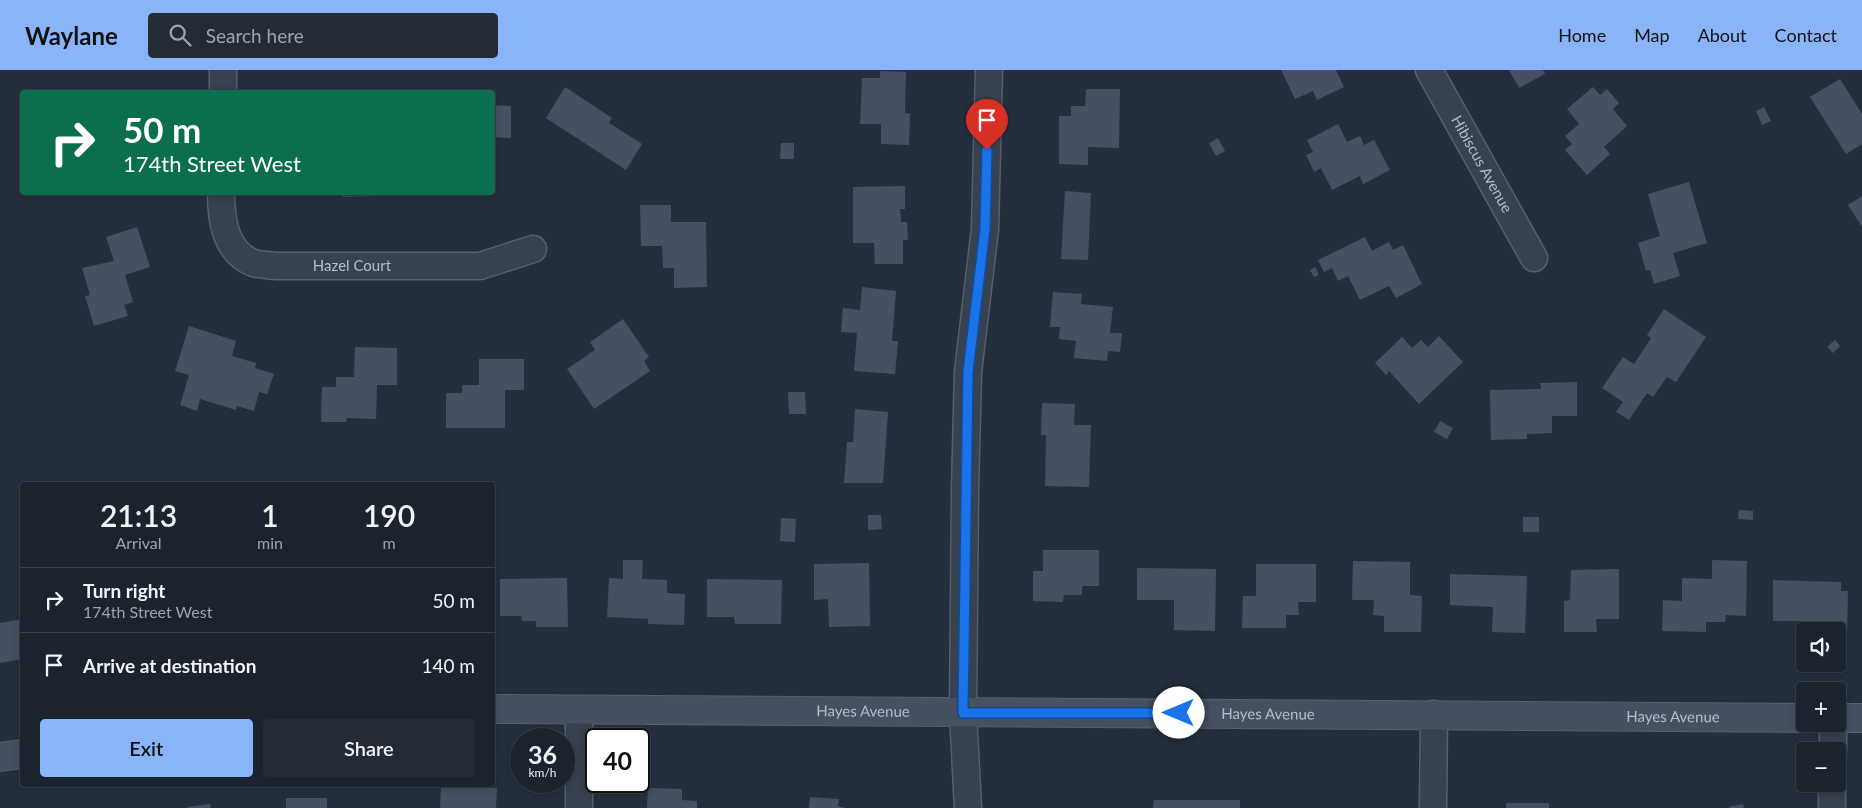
<!DOCTYPE html>
<meta charset="utf-8">
<style>
:root{--surface:#1b232e;--page:#242b36;--text:#f1f3f6;--muted:#a0a4aa;--line:#39404a;--accent:#8ab4f8}
body{margin:0;font-family:Lato,sans-serif;background:var(--page);color:var(--text);height:100vh;display:flex;flex-direction:column;font-size:19px;white-space:nowrap}
*{box-sizing:border-box;margin:0}
p{font-size:16px;color:var(--muted)}
.icon{flex:none;width:28px;height:28px;fill:none;stroke:currentColor;stroke-width:2;stroke-linecap:round;stroke-linejoin:round}
.map{position:relative;flex:1;overflow:hidden}
.side{position:absolute;left:20px;top:412px;width:475px;height:305px;display:flex;flex-direction:column;background:var(--surface);border-radius:5px;box-shadow:0 2px 8px #0003,0 0 0 1px var(--line)}
.side>*{flex:none}
.hud{position:absolute;left:20px;top:20px;width:475px;height:105px;border-radius:5px;box-shadow:0 2px 8px #0003,0 0 0 1px var(--line);background:#0b6e4f;color:#fff;overflow:hidden}
.fabs{position:absolute;left:1796px;top:552px;display:grid;gap:10px}
.fabs a{display:grid;place-items:center;width:50px;height:50px;border-radius:5px;background:var(--surface);box-shadow:0 2px 8px #0003,0 0 0 1px var(--line);font-size:25px}
.speed{position:absolute;left:510px;top:658px;display:flex;gap:10px;font-size:25px;font-weight:700;text-align:center}
.speed>*{display:grid;place-content:center;width:65px;height:65px;border-radius:50%;background:var(--surface);box-shadow:0 2px 8px #0003,0 0 0 1px var(--line);line-height:1}
.speed small{font-size:12px;font-weight:400}
.speed .limit{border:2px solid #111;border-radius:8px;background:#fff;color:#111}
.pin{position:absolute;display:grid;place-items:center;width:42px;height:42px;color:#fff;margin:-51px -21px;border-radius:50% 50% 50% 0;rotate:-45deg;box-shadow:0 0 5px #0007}
.pin .icon{rotate:45deg}
.me{position:absolute;width:55px;margin:-28px;rotate:270deg;stroke-linejoin:round;filter:drop-shadow(0 0 4px #0008)}
.turn{display:flex;align-items:center;gap:18px;height:105px;padding:0 20px;font-size:22px}
.turn .icon{width:65px;height:65px;stroke-width:2.5}
.turn b{display:block;font-size:35px;line-height:42px}
.eta{display:flex;justify-content:space-evenly;align-items:center;height:85px;text-align:center}
.eta b{font-size:30px;font-weight:600;line-height:35px}
.button{display:flex;gap:10px;margin-top:auto;padding:10px 20px}
.button a{flex:1;height:58px;border-radius:5px;background:var(--accent);color:#111;font-size:20px;font-weight:600;line-height:58px;text-align:center}
.button a+a{background:var(--page);color:var(--text)}
ul{padding:0;list-style:none}
li{display:flex;align-items:center;gap:15px;height:65px;padding:0 20px;border-top:1px solid var(--line)}
li div{flex:1}
li b{display:block;font-size:19px}
li em{font-style:normal}
header{display:flex;align-items:center;gap:30px;box-sizing:border-box;height:70px;padding:0 25px;background:var(--accent);color:#111}
header strong{font-size:24px}
nav{display:flex;gap:28px;margin-inline-start:auto;font-size:18px}
.search{width:350px;height:45px;background:var(--page);display:flex;align-items:center;gap:12px;box-sizing:border-box;padding:0 18px;border-radius:5px;color:var(--muted);font-size:19px}
.map>svg:first-child{display:block}
</style>
<header>
<strong>Waylane</strong>
<div class="search"><svg class="icon" aria-label="search" viewBox="0 0 24 24"><circle cx="10" cy="10" r="6"/><path d="M15 15l6 6"/></svg>Search here</div>
<nav><a>Home</a><a>Map</a><a>About</a><a>Contact</a></nav>
</header>
<div class="map">
<svg width="1862" height="738" viewBox="0 0 1862 738">
<rect width="100%" height="100%" fill="#242f3e"/>
<path fill="#455162" d="M1281,0H1336L1344,17L1317,30L1313,21L1295,29Z
M1509,0H1543L1545,4L1519,18Z
M880,1L906,2L905,43L910,44L909,75L881,74V54H860L862,8H880Z
M1840,9L1862,44V74L1846,84L1810,27Z
M565,17L612,48L609,53L642,74L626,100L546,48Z
M1593,17L1600,25L1607,19L1619,33L1613,39L1627,56L1604,77L1610,84L1587,105L1565,80L1572,74L1565,66L1579,54L1567,39Z
M1086,19H1120L1119,78L1088,77V95L1059,94V46H1071V36H1085Z
M492,35L511,36V68L492,67Z
M1764,37L1771,51L1762,55L1756,41Z
M1338,54L1347,72L1360,66L1364,75L1374,70L1390,100L1363,114L1360,106L1332,120L1321,98L1314,102L1306,85L1313,82L1307,70Z
M1218,68L1225,81L1216,86L1209,73Z
M781,73H794V89H780Z
M1689,112L1707,173L1673,183L1680,206L1654,214L1650,200L1646,201L1638,173L1660,166L1648,124Z
M905,116V139H900L901,152H907L908,170H903V194H875L874,173H853V117Z
M1065,121L1091,123L1088,190L1061,189Z
M342,122H384V126L342,127Z
M1862,126V157L1848,135Z
M640,135H671V152H706L707,217L674,218V198H663L662,176H641Z
M137,157L150,197L125,205L133,232L124,235L128,246L94,256L85,226L90,225L82,198L114,191L106,167Z
M1365,167L1372,181L1389,172L1393,180L1403,175L1422,214L1396,228L1389,216L1360,230L1348,206L1338,211L1332,198L1324,202L1318,190Z
M1315,197L1319,205L1314,207L1310,200Z
M862,217L896,221L892,271H898L895,304L854,301L857,263L841,262L843,238L860,240Z
M1053,222L1082,224L1081,234L1113,237L1110,263H1122L1120,282L1108,281L1107,291L1074,288L1076,271L1059,269L1060,257H1050Z
M1664,239L1706,267L1676,312L1667,307L1653,327L1647,323L1629,350L1616,342L1623,332L1602,318L1623,287L1634,294L1651,268L1647,265Z
M623,249L649,287L644,291L650,301L594,339L567,299L595,280L590,272Z
M189,256L236,271L232,286L256,293L255,298L274,304L267,324L259,322L254,341L237,336L236,340L200,329L197,341L180,335L189,305L175,301Z
M1439,266L1463,292L1419,334L1389,301L1386,305L1375,293L1402,267L1412,278L1421,270L1428,277Z
M1835,270L1840,276L1833,283L1827,277Z
M355,277L397,278V315H377L376,349L347,348L346,352H321L322,317H336V307H354Z
M479,289H524V320H505V358H446V323H462V315H479Z
M1577,312V346H1552V363L1527,364V369L1491,370L1490,320L1541,319L1540,313Z
M788,322H805L806,344H789Z
M1042,333L1075,334L1074,355H1091L1089,417L1045,416L1046,365H1041Z
M855,339L888,342L883,413H844L847,372H853Z
M1440,351L1453,358L1447,369L1434,362Z
M1739,440L1753,441V450L1738,449Z
M868,445H881L882,459L868,460Z
M1523,447H1539V462H1523Z
M781,448L796,449L795,472L780,471Z
M1043,480H1099V516H1082V525H1064L1063,532L1033,531V501H1043Z
M623,490H643L642,509L667,510V523L685,524L684,555L648,554V549L607,547L609,508L623,509Z
M1712,490L1747,491L1746,546L1726,545L1725,552H1706V562L1662,561L1663,530L1682,531V508L1712,509Z
M1353,491L1410,492V525L1422,526L1421,562H1384V546L1373,545L1374,530H1352Z
M869,493L870,556L829,557L828,529L814,530V494Z
M1256,494H1316V532H1298L1299,545H1286V558H1242L1243,526H1256Z
M1137,498L1216,499L1215,561L1174,560V530H1137Z
M1619,499V549H1596L1597,562H1564V531L1570,530L1571,500Z
M1450,504L1527,506L1525,563L1492,562L1493,537L1450,535Z
M567,508L568,557H536V551H522L521,546H500V509Z
M707,509L782,510L781,554H735L734,547H707Z
M1773,510L1841,512V521H1848L1847,565H1838V561H1808V551H1773Z
M22,549V589L0,593V553Z
M441,717L497,718L496,738H440Z
M648,718L682,719V730L697,731V738H647Z
M810,727L839,729L838,736L845,738H809Z
M286,728H327V738H286Z
M1154,730H1240V738H1153Z
M1506,733H1549V738H1506Z
M210,734L211,738H188L187,737Z
M1743,734L1744,738H1729V737Z"/>
<g fill="none" stroke-linecap="round" stroke-linejoin="round">
<g stroke="#565f6c" stroke-width="29">
<g id="street">
<path id="s1" d="M1429,0L1534,188"/>
<path d="M223,22V0"/>
<path id="s2" d="M221,122C221,150 225,181 253,193C260,195 269,195 276,196H480L533,179"/>
<path d="M579,640V738"/>
<path d="M1833,681V654"/>
<path d="M968,738L963,643L965,420L968,302L985,159L989,0"/>
<path d="M1433,738L1434,644"/>
<path d="M1832,738V714"/>
</g>
</g>
<g stroke="#565f6c" stroke-width="30">
<g id="secondary">
<path id="s3" d="M492,639L1805,648"/>
<path d="M1838,648H1862"/>
<path d="M0,687L22,684"/>
</g>
</g>
<use href="#street" stroke="#38414e" stroke-width="26"/>
<use href="#secondary" stroke="#465061" stroke-width="28"/>
</g>
<g fill="none" stroke-linecap="round" stroke-linejoin="round">
<g stroke="#114b97" stroke-width="12">
<path id="route" d="M987,80L985,159L968,302L963,643H1179"/>
</g>
<use href="#route" stroke="#1a73e8" stroke-width="9"/>
</g>
<g text-anchor="middle" stroke-width="4" stroke-linejoin="round" paint-order="stroke">
<g font-size="15" fill="#b4bcc9" stroke="#1d2633">
<text dy="5" stroke="none"><textPath href="#s1" startOffset="108">Hibiscus Avenue</textPath></text>
<text dy="5" stroke="none"><textPath href="#s2" startOffset="182">Hazel Court</textPath></text>
<text dy="5" stroke="none"><textPath href="#s3" startOffset="371">Hayes Avenue</textPath></text>
<text dy="5" stroke="none"><textPath href="#s3" startOffset="776">Hayes Avenue</textPath></text>
<text dy="5" stroke="none"><textPath href="#s3" startOffset="1181">Hayes Avenue</textPath></text>
</g>
</g>
</svg>
<div class="fabs">
<a><svg class="icon" aria-label="sound" viewBox="0 0 24 24"><path d="M4 9h4l5-4v14l-5-4H4zM17 9q2 3 0 6"/></svg></a>
<a>+</a>
<a>−</a>
</div>
<div class="speed"><div>36<small>km/h</small></div><div class="limit">40</div></div>
<div class="pin" style="left:987px;top:80px;background:#d93025"><svg class="icon" aria-label="arrive" viewBox="0 0 24 24"><path d="M6 21V4h12l-3 4 3 4H6"/></svg></div>
<svg class="me" style="left:1179px;top:643px" viewBox="-20 -20 40 40"><circle r="19" fill="#fff"/><path d="M0-13L10 11 0 6-10 11z" fill="#1a73e8"/></svg>
<div class="hud">
<div class="turn"><svg class="icon" aria-label="right" viewBox="0 0 24 24"><path d="M7 20v-9h11M14 6l5 5-5 5"/></svg><div><b>50 m</b>174th Street West</div></div>
</div>
<section class="side">
<div class="eta">
<div><b>21:13</b><p>Arrival</p></div>
<div><b>1</b><p>min</p></div>
<div><b>190</b><p>m</p></div>
</div>
<ul>
<li><svg class="icon" aria-label="right" viewBox="0 0 24 24"><path d="M7 20v-9h11M14 6l5 5-5 5"/></svg><div><b>Turn right</b><p>174th Street West</p></div><em>50 m</em></li>
<li><svg class="icon" aria-label="arrive" viewBox="0 0 24 24"><path d="M6 21V4h12l-3 4 3 4H6"/></svg><div><b>Arrive at destination</b></div><em>140 m</em></li>
</ul>
<div class="button"><a>Exit</a><a>Share</a></div>
</section>
</div>
